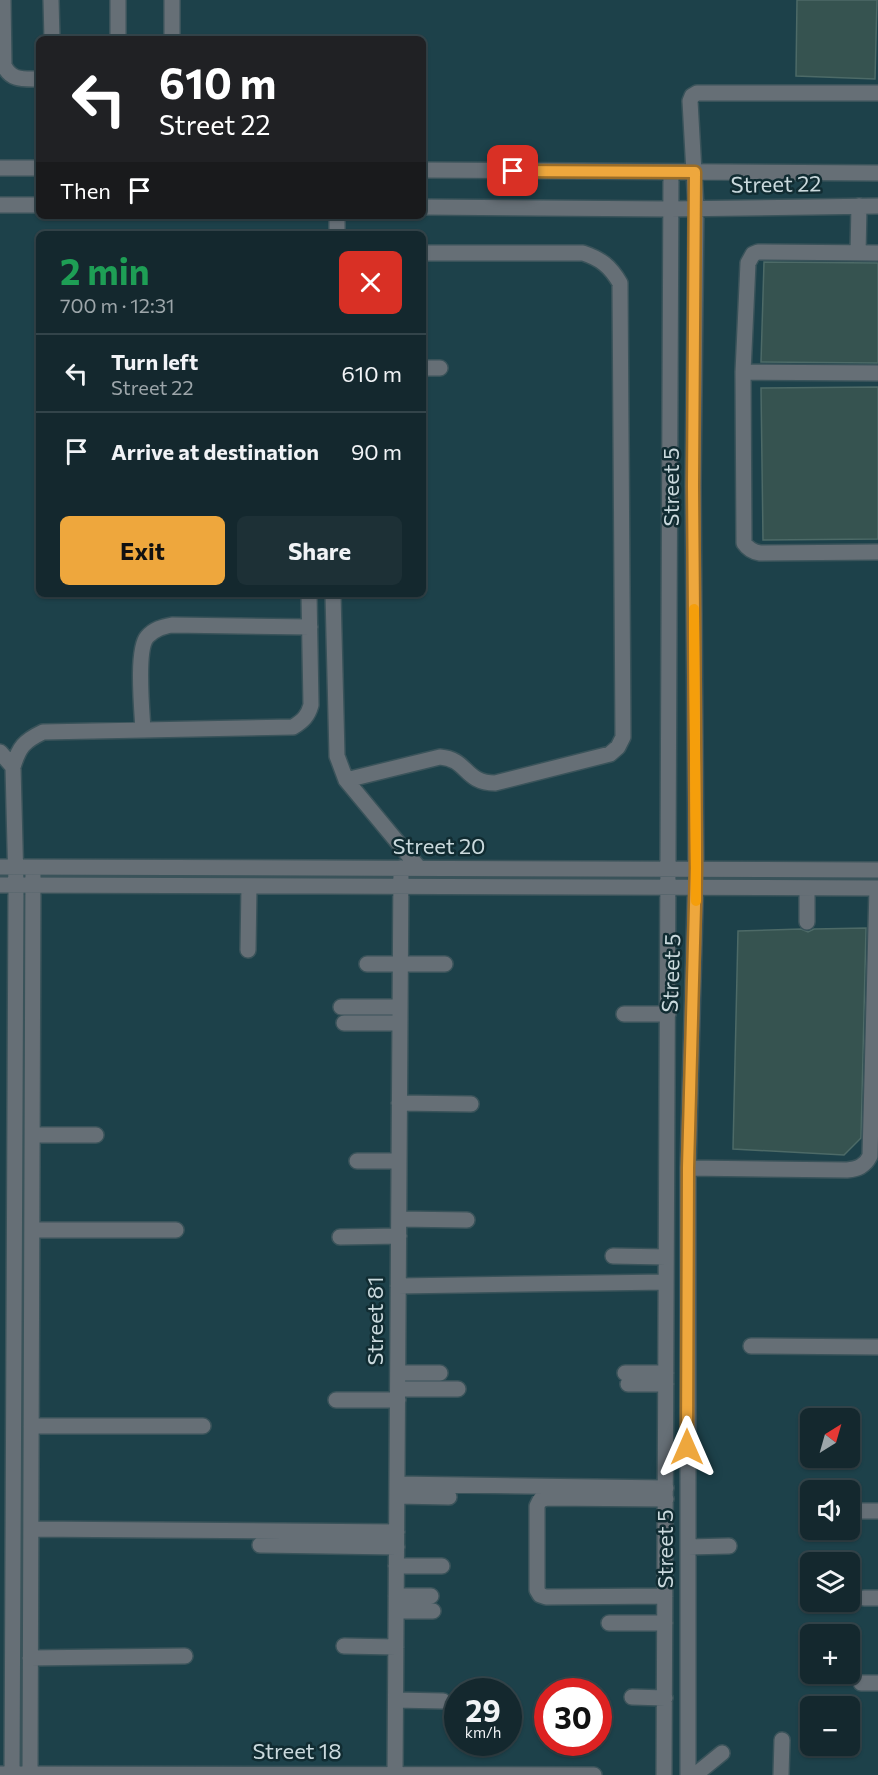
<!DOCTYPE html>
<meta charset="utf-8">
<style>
:root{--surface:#14282e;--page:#1d3036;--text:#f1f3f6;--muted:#9da6aa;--line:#33444a;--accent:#eea73d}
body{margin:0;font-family:Commissioner,sans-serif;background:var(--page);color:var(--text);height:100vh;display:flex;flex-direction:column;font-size:22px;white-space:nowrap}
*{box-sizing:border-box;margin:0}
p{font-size:20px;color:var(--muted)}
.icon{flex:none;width:33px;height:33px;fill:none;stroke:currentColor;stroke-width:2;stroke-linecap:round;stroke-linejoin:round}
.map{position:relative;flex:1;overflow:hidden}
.panel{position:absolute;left:36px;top:231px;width:390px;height:366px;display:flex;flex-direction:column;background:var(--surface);border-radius:9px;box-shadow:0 2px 4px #0004,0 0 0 2px var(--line)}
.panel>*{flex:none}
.banner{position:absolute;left:36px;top:36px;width:390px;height:183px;border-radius:9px;box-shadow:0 2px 4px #0004,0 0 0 2px var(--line);background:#202124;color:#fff;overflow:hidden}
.needle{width:39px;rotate:37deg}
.buttons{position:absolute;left:800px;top:1408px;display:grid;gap:12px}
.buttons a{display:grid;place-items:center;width:60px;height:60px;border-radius:9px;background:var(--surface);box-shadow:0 2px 4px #0004,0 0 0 2px var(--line);font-size:30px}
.speed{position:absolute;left:444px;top:1678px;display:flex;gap:12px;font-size:30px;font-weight:700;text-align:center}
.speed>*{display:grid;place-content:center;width:78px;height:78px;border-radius:50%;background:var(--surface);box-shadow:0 2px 4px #0004,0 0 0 2px var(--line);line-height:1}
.speed small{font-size:15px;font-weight:400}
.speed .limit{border:9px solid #d22;background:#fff;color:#111}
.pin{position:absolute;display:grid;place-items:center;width:51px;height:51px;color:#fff;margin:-26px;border-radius:12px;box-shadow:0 3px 9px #0006}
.me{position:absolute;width:66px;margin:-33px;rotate:0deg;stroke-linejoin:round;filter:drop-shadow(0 0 4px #0008)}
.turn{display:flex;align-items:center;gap:21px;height:126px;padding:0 24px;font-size:27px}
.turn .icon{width:78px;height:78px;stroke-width:2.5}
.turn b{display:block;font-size:42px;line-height:51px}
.then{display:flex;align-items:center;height:57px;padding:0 24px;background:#0003;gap:12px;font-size:22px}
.round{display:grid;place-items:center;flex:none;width:63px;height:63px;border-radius:9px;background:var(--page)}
.summary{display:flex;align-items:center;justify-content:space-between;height:102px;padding:0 24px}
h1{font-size:36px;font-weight:700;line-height:45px;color:#1e9e55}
.cta{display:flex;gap:12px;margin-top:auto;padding:12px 24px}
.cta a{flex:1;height:69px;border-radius:9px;background:var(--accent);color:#111;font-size:24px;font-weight:700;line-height:69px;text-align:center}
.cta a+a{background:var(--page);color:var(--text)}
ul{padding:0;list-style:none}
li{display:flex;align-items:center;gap:18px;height:78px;padding:0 24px;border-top:2px solid var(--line)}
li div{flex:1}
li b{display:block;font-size:22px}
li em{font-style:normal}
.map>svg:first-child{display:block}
</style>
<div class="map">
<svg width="878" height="1775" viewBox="0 0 878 1775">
<rect width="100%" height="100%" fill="#1b363d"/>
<path fill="#1d414a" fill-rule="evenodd" d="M0,0H878V1775H0ZM39,39H423V216H39ZM39,234H423V594H39ZM810,1419H849V1458H810ZM810,1491H849V1530H810ZM810,1563H849V1602H810ZM810,1635H849V1674H810ZM458,1692H508V1743H458ZM548,1692H598V1743H548ZM810,1707H849V1746H810Z"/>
<path fill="#365350" stroke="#4d6a67" stroke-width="1.5" d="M797,0H877L875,79L796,76Z
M764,262L878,263V363L761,362Z
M878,387V539L763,540L761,388Z
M866,928L861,1138L844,1155L733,1149L738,931L801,929L808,932L814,929Z"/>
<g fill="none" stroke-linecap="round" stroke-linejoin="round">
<g stroke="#3a535a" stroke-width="18">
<path id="minor" d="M3,0L4,65C10,81 24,79 39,79
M51,0L52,39
M118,0V39
M172,39V0
M0,168H39
M423,170L878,173
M0,205H39
M423,207L670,209L878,206
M337,234V216
M858,253L859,206
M878,253L758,252L753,254L748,263L743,372L744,543C748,549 753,552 760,553L878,552
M423,368H440
M743,372L878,373
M333,594L337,756L346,780L419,868
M143,730C142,711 136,650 147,637C154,629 162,627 172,625L310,627
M0,752L13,767
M346,780L440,757C468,759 464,783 495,783L610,754L618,747L623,737L620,283C610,266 601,259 583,253H423
M0,867L878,870
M0,885L878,888
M807,922V888
M248,950L249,886
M367,964H445
M341,1007H400
M624,1014H668
M344,1023H400
M399,1103L471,1104
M32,1135H96
M357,1161H399
M688,1168L847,1170C858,1169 865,1166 870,1156L877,888
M399,1219L467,1220
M32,1230H176
M340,1237L399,1236
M613,1256L666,1257
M398,1286L666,1282
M751,1346L878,1347
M398,1373H440
M625,1373H666
M628,1384H666
M398,1389H458
M336,1400H398
M31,1426H203
M397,1484L666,1488
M397,1496L449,1497
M853,1511H878
M31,1529L397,1532
M260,1545L397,1547
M688,1547L729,1546
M396,1566H442
M396,1596H431
M665,1596L546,1597L540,1595L537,1590V1506L540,1500L547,1498L666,1499
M864,1598H878
M396,1611H433
M609,1623H665
M344,1646L396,1647
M30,1658L185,1656
M861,1683H878
M632,1697L665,1698
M396,1700L443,1701
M0,1774L594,1775
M12,1775L16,885L13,767C19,747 24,741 43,732L293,727C303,721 308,716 311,705L309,594
M30,1775L33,868
M395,1775L401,868
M664,1775L671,172
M688,1775V1168L696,869L693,486L696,208L690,101L692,96L697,93H878
M695,1775L722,1753
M781,1775L782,1740"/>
</g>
<use href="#minor" stroke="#666f76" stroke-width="15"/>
</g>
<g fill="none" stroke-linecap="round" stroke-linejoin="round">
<g stroke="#9b6d28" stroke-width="15">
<path id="route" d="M513,171L695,172L693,486L696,868L688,1168L687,1447"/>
</g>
<use href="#route" stroke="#eea73d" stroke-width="10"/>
<path stroke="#f59e0b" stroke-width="10" d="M694,609L696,901"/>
</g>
<g text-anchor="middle" stroke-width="5" stroke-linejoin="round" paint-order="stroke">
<g font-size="22" fill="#cad9dd" stroke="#112c32">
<text transform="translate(776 184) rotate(-1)" y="8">Street 22</text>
<text transform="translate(671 487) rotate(-90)" y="8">Street 5</text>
<text x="439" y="854">Street 20</text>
<text transform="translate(671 973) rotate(-88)" y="8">Street 5</text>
<text transform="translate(375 1321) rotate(-90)" y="8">Street 81</text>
<text transform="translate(665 1549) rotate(-90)" y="8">Street 5</text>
<text x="297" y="1759">Street 18</text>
</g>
</g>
</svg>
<div class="buttons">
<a><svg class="needle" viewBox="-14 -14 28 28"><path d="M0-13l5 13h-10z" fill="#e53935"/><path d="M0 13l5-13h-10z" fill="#9da6aa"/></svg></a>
<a><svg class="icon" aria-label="sound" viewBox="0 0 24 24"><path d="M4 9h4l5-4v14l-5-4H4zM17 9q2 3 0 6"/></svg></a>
<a><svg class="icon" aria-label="layers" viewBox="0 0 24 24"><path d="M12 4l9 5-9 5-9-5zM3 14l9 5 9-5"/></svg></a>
<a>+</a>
<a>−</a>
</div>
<div class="speed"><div>29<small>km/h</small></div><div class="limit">30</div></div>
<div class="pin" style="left:513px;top:171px;background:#d93025"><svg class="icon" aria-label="arrive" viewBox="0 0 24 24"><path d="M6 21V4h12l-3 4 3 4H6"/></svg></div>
<svg class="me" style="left:687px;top:1447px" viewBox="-20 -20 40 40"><path d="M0-17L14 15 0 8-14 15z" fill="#eea73d" stroke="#fff" stroke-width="4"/></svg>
<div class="banner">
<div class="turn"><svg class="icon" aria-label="left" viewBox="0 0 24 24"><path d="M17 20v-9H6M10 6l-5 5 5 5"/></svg><div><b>610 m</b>Street 22</div></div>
<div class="then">Then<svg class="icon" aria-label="arrive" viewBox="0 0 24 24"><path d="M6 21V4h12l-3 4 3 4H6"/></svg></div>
</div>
<section class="panel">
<div class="summary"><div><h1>2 min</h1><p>700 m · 12:31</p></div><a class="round" style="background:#d93025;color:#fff"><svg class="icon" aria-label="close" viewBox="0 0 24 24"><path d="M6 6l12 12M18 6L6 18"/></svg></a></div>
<ul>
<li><svg class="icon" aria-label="left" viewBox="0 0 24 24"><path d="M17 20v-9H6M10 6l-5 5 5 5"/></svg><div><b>Turn left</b><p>Street 22</p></div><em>610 m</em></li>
<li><svg class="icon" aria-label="arrive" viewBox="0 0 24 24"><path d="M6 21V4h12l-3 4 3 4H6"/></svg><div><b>Arrive at destination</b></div><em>90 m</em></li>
</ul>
<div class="cta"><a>Exit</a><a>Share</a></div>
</section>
</div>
